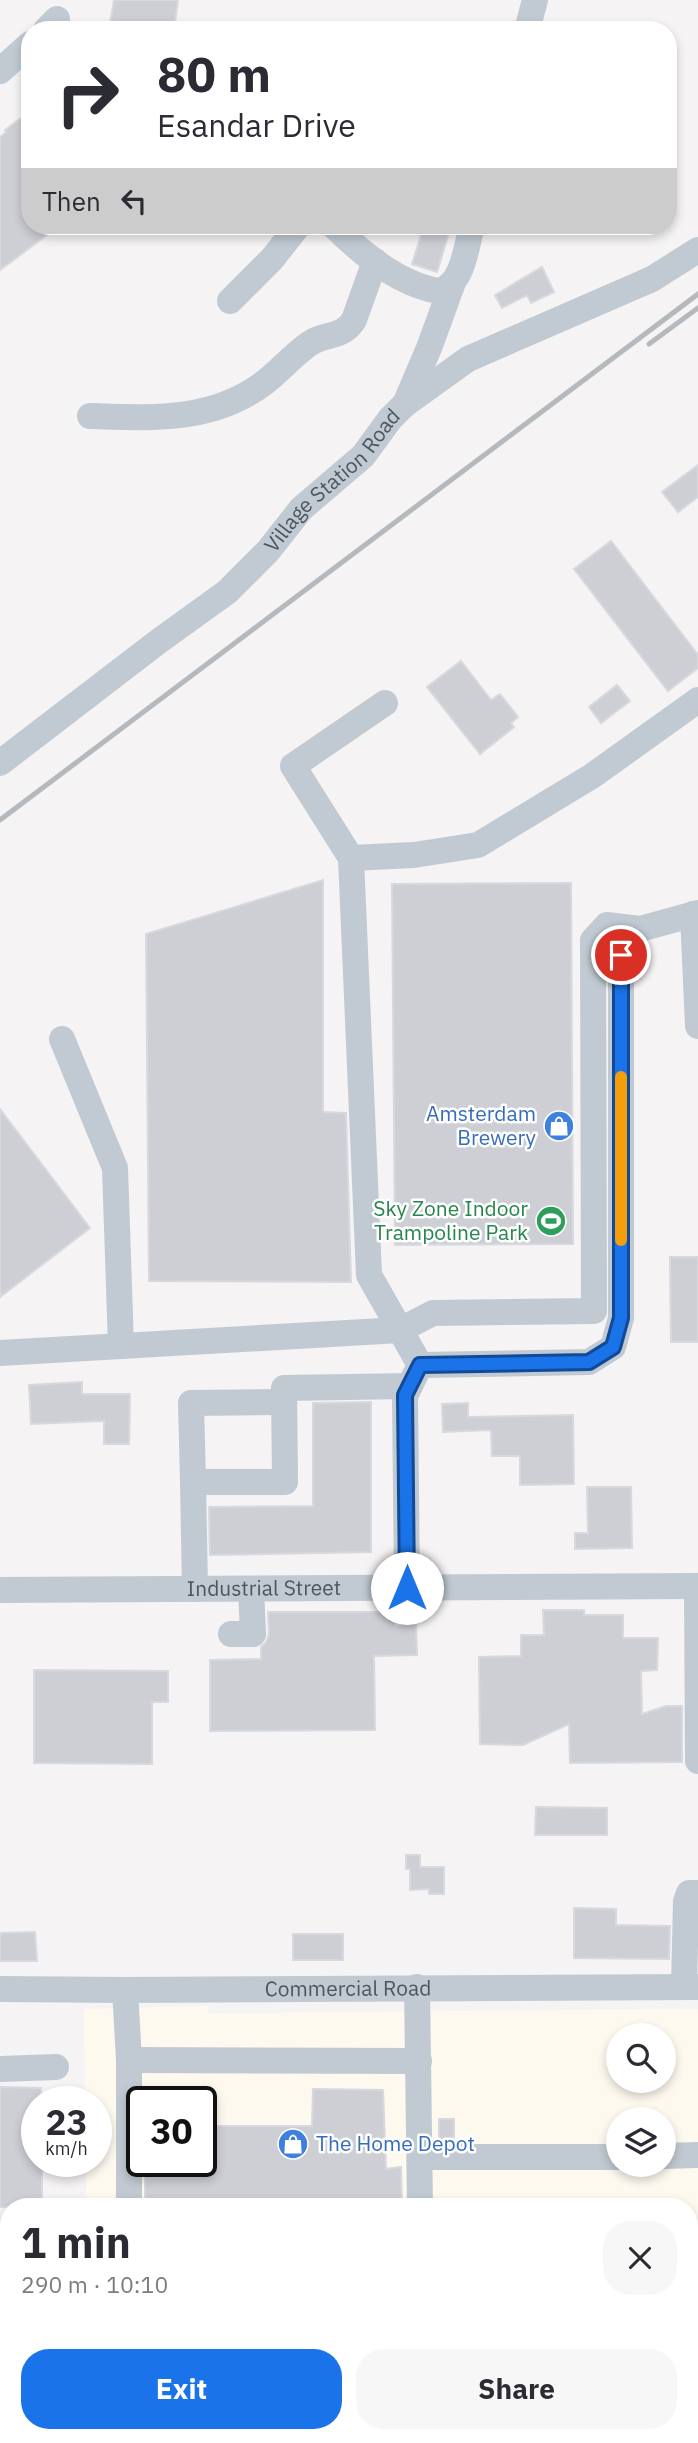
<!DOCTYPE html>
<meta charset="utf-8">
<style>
:root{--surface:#fff;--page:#f7f7f7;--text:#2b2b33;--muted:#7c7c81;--accent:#1a73e8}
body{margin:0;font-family:"IBM Plex Sans",sans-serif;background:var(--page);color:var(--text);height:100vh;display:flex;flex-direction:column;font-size:26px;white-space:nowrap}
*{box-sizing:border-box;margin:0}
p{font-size:23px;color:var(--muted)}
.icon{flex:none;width:38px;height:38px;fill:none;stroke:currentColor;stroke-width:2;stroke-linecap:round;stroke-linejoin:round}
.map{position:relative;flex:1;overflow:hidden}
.details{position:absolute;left:0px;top:2198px;width:698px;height:245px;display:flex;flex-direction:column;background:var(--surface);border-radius:28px 28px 0 0;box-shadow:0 4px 10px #0003}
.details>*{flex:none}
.banner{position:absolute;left:21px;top:21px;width:656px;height:214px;border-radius:28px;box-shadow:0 4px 10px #0003;background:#fff;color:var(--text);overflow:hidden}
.fabs{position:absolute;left:606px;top:2023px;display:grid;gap:14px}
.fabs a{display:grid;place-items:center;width:70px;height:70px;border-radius:50%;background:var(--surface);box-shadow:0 4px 10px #0003;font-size:35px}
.speed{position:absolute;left:21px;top:2086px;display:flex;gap:14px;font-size:35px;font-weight:700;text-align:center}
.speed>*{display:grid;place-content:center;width:91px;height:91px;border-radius:50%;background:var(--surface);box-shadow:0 4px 10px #0003;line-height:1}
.speed small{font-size:18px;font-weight:400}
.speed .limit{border:4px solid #111;border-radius:10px;background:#fff;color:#111}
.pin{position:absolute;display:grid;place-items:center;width:60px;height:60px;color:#fff;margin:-30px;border:4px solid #fff;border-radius:50%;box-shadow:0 2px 7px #0007}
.me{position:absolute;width:77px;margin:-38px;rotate:0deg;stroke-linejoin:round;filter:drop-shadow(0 0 5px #0008)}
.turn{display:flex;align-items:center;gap:24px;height:147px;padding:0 21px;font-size:32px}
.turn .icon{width:91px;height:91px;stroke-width:2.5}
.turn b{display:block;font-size:49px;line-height:60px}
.then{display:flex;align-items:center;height:66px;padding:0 21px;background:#0003;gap:14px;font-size:26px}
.round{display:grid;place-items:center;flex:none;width:74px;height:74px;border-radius:28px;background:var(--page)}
.summary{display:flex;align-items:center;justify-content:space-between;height:119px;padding:0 21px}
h1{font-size:42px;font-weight:700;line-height:52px}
.button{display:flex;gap:14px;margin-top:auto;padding:14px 21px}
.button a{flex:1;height:80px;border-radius:28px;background:var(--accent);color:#fff;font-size:28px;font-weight:700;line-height:80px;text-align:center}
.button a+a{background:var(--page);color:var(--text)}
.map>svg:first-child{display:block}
</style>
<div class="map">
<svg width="698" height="2443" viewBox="0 0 698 2443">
<rect width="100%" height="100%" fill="#f5f3f3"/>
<path fill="#fdf9ef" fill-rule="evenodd" d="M208,2006L209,2013L698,2009V2443H89V2434H690V2207H86V2161H96V2102H85L84,2009ZM618,2035H663V2081H618ZM142,2102H201V2161H142ZM618,2119H663V2165H618Z"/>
<path fill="#cdcfd5" stroke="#d7d9de" stroke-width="2" d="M114,0H178L174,30H109Z
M30,111V226H59L0,270V137L6,132L5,130Z
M424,226H451L437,272L412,264Z
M542,267L554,292L531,303L527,295L502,308L495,295Z
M698,465V497L678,512L662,492Z
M611,541L698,655V668L668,691L574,569Z
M461,661L491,700L500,694L518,717L511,723L514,727L480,754L427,687Z
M617,685L630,701L601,723L589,707Z
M323,880V1112L346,1113L351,1282L149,1281L146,934Z
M571,883L573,1244L395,1245L392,884Z
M0,1109L90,1228L0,1297Z
M670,1257H698V1342H671Z
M82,1382V1394H130L129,1444H104V1421L31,1424L29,1385Z
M371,1402V1552L210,1555L209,1507L313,1506V1403Z
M468,1403V1417L573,1415L574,1484L520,1485V1456H492L491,1430L443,1432L442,1404Z
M587,1487H631L632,1548L575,1549V1533H588Z
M543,1610H584V1615H623V1638H658L657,1670L641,1671L642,1714L666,1706H682V1762L570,1763L569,1724L523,1745L480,1744L479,1657L521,1656V1635H544Z
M268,1612H395V1626L416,1625L417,1655L374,1656L375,1730L210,1731V1660L261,1659V1647L266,1642L269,1634Z
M34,1670L168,1671V1702H152V1764L34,1763Z
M536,1807L607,1808V1835H535Z
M406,1855H420V1867H444V1894H429V1889L410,1890V1869H406Z
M574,1908L616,1909V1925L670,1926L669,1959L574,1958Z
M35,1932L37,1961H0V1933Z
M293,1934H343V1960H293Z
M0,2087L41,2088V2102H37V2161H42V2207H0Z
M313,2089L383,2090L386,2169L401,2167L402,2207H145V2161H201V2126H312Z
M439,2119H454V2141H439Z"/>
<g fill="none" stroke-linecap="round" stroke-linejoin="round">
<g stroke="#c1cad2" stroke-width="26">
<path d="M46,30L57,19"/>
<path d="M527,30L535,0"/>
<path d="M0,71L30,44"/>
<path d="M334,226C362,254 400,285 439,291C463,285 466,247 472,226"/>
<path d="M230,301L272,259L298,226"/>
<path d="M405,404L429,348L452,285"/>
<path d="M90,416C152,418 212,422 264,383C280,371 293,355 309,344C325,332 341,340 354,320L375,261"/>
<path d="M385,703L293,766L351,858L414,855L478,845L592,776L698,700"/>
<path id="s1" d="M0,763L159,641L227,592L268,551L301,509L363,456L390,419L404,405L468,359L652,279L698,250"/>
<path d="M351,858L369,1275L420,1365"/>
<path d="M693,914L698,1026"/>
<path d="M62,1039L115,1168L121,1346"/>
<path d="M0,1353L400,1330L433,1313L594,1311L593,940L607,925L640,929"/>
<path d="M193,1482L191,1403L284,1402"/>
<path d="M697,1586L698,1761"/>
<path d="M407,1588L405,1396L420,1365L589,1362L613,1347L621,1318V955L640,929L698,913"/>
<path d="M195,1589L193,1482H285L284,1388L410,1386"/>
<path id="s2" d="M0,1590L698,1586"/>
<path d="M231,1634H253L251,1589"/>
<path d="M417,1987L420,2207"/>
<path d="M684,1987L686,1901L689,1893H698"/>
<path id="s3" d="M0,1989L125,1990L698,1987"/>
<path d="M125,1990L129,2060V2207"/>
<path d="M129,2060L419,2061"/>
<path d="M0,2069L56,2067"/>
<path d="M663,2156L698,2155"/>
<path d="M420,2157H618"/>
<path d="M129,2434V2443"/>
<path d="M452,2439L698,2437"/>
</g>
<path stroke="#b5b8bd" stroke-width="5" d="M649,344L698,308
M0,820L698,294"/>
</g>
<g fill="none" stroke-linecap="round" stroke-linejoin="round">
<g stroke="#114b97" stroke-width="18">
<path id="route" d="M407,1588L405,1395L420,1365L589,1362L613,1347L621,1318V955"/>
</g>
<use href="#route" stroke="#1a73e8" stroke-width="12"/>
<path stroke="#f59e0b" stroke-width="12" d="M621,1077V1240"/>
</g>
<defs>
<g id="shop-disc" transform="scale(1.575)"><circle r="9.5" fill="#3f7fe0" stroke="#fff"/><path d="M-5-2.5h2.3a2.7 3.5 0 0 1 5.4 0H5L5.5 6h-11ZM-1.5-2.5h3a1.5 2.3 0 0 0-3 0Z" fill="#fff"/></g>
<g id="stadium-disc" transform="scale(1.575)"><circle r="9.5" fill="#2e9e5b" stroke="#fff"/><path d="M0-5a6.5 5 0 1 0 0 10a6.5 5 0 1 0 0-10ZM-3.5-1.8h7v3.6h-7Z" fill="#fff"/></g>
</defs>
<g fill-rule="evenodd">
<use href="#shop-disc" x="559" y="1126"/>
<use href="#stadium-disc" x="551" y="1221"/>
<use href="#shop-disc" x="293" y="2144"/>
</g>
<g text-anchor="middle" stroke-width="5" stroke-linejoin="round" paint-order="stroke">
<g font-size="21" fill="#4a5661" stroke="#fff">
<text dy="7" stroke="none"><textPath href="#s1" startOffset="438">Village Station Road</textPath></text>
<text dy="7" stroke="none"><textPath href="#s2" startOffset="264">Industrial Street</textPath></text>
<text dy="7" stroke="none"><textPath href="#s3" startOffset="348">Commercial Road</textPath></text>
</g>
<g font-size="21" fill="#366cbe" stroke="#fff" text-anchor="end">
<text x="536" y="1121">Amsterdam<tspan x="536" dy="24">Brewery</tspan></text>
<text x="316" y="2151" text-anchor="start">The Home Depot</text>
</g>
<g font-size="21" fill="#27864d" stroke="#fff" text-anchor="end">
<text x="528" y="1216">Sky Zone Indoor<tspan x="528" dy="24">Trampoline Park</tspan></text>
</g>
</g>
</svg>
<div class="fabs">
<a><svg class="icon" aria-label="search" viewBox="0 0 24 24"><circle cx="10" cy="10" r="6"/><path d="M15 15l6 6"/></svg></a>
<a><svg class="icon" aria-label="layers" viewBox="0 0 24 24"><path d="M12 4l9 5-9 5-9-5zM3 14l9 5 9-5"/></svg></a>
</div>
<div class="speed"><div>23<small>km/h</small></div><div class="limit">30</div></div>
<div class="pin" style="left:621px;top:955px;background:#d93025"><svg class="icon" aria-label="arrive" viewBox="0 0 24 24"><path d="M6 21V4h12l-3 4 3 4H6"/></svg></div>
<svg class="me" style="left:407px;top:1588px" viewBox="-20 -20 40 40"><circle r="19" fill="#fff"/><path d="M0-13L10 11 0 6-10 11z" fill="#1a73e8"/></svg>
<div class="banner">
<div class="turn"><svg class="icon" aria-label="right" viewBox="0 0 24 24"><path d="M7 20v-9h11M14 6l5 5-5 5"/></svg><div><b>80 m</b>Esandar Drive</div></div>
<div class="then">Then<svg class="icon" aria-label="left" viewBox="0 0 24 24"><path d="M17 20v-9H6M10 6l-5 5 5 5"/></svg></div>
</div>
<section class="details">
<div class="summary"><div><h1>1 min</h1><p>290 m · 10:10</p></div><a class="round"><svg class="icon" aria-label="close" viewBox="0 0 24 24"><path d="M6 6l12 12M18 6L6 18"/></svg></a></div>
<div class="button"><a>Exit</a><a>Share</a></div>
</section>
</div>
